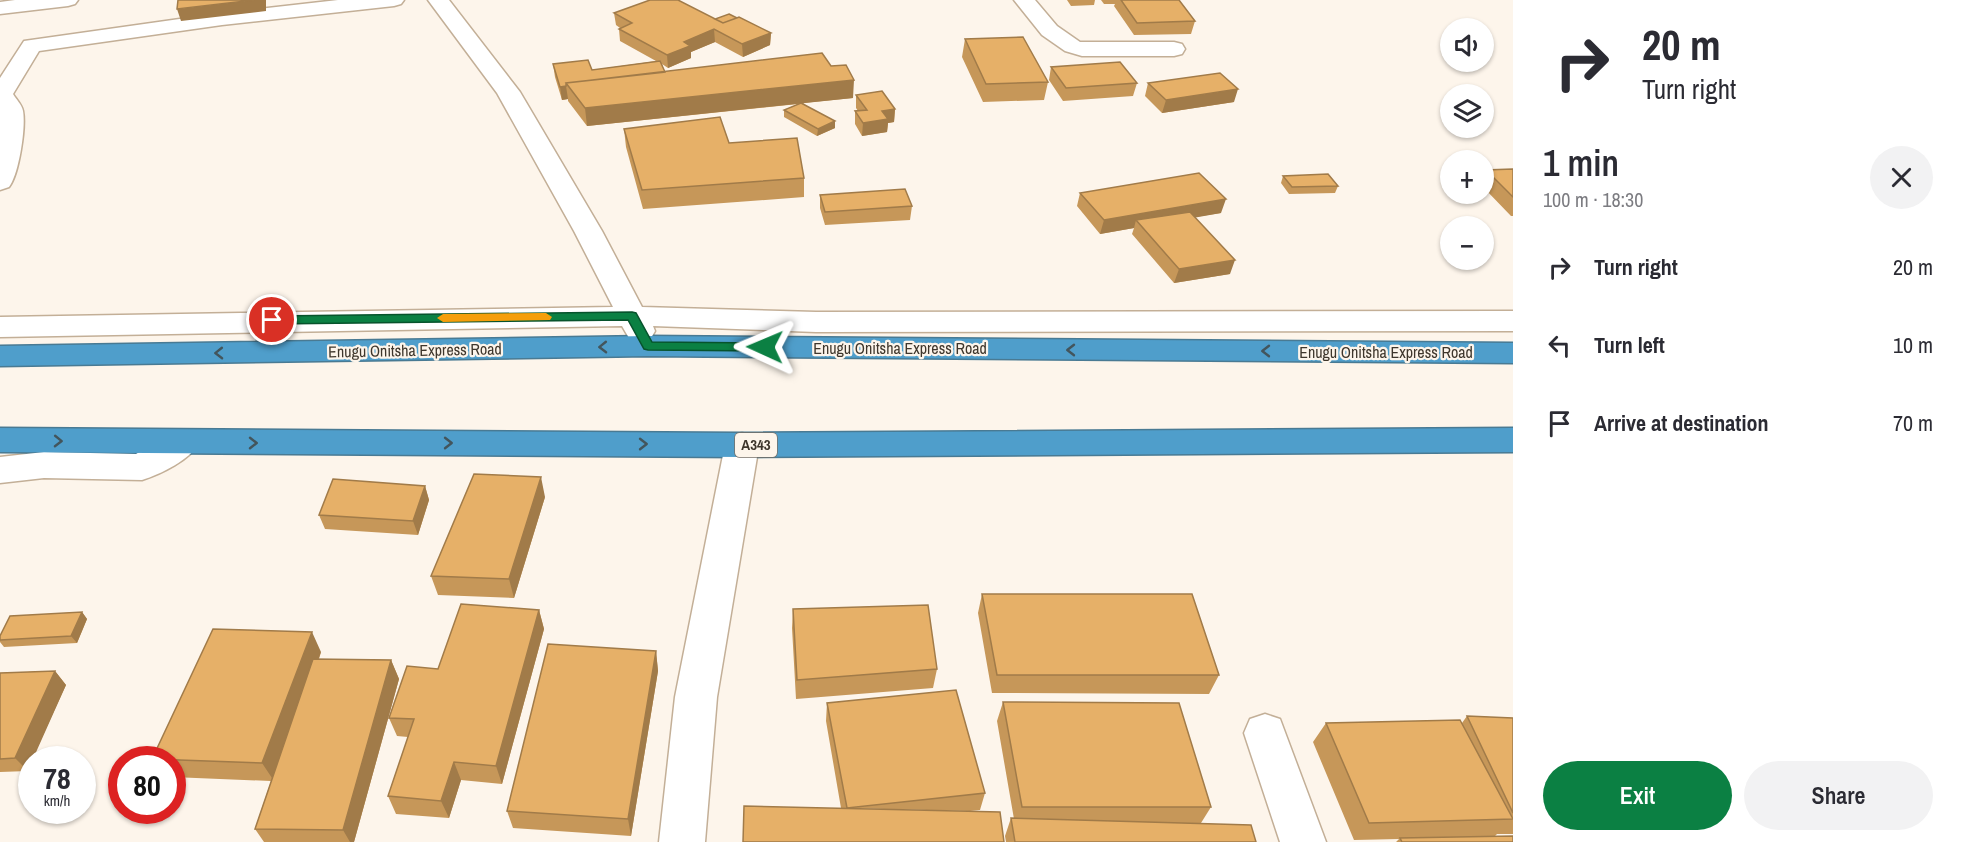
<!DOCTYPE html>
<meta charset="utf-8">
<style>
:root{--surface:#fff;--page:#f2f2f3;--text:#2b2b33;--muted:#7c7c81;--accent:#0b8043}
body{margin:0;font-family:"Archivo Narrow",sans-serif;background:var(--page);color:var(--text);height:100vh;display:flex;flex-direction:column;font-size:22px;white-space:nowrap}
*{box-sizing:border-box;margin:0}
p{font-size:20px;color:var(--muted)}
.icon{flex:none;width:33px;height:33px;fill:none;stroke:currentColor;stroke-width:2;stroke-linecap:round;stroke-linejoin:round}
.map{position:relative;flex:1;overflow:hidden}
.panel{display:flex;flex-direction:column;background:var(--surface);width:450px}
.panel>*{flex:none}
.banner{background:#fff;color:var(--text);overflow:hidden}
.fabs{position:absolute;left:1440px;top:18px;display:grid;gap:12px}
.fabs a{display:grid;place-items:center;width:54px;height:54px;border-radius:50%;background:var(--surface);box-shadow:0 2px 4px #0004;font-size:30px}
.speed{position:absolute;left:18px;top:746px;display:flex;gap:12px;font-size:30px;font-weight:700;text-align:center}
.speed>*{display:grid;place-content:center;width:78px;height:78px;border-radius:50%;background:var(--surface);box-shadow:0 2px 4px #0004;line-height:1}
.speed small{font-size:15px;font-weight:400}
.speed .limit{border:9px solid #d22;background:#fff;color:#111}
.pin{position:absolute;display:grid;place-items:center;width:51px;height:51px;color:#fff;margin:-26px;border:3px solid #fff;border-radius:50%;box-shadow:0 2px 6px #0007}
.me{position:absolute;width:66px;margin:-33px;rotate:271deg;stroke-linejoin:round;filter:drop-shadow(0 0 4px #0008)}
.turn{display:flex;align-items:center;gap:21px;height:126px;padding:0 30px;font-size:27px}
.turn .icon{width:78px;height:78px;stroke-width:2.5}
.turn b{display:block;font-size:42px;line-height:51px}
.round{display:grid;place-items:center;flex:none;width:63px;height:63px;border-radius:32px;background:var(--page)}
.overview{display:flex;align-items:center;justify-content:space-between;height:102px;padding:0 30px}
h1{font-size:36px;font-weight:600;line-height:45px}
.button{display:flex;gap:12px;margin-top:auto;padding:12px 30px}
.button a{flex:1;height:69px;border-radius:36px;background:var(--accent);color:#fff;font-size:24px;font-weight:600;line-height:69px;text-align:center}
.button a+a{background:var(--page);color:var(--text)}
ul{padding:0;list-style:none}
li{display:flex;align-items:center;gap:18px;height:78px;padding:0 30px}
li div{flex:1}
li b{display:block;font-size:22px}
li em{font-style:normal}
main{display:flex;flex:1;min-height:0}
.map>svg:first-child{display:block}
</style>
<main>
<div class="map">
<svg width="1513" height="842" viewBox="0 0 1513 842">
<rect width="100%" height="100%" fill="#fdf5eb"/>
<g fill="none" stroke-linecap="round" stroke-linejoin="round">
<g stroke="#c3af97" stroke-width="3">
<path id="minor" d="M15,0H78L75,4L68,6L0,14V2Z
M338,0H404L401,4L394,6L222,25L39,51L13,94C16,99 22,105 23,111C26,127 19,174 9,187L0,190V78L24,41L222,13Z
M428,0H449L520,92L602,231L642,307L816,312L1513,311V331L816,332L653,326L655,331L651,338L640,341L629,338L622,326L0,337V317L613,307L574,231L497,93Z
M1014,0H1035L1057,26L1080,42H1174L1182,44L1185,49L1182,54L1174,56H1082L1065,51L1042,35Z
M183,430L195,433L200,442C190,460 161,474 142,480L44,478L0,483V457L44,452L136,454L171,433Z
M742,433L754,436L759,445L717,697L705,842H659L675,697L725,445L730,436Z
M1265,714L1280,719L1326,842H1280L1244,733L1250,719Z"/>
</g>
<g stroke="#497a93" stroke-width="3">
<path id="highway" d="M648,336L1513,343V363L648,356L0,366V346Z
M0,428L742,433L1513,428V452L742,457L0,452Z"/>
</g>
<use href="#minor" fill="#fff" fill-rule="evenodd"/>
<use href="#highway" fill="#4f9ecb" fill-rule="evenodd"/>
</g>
<path fill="#c69759" d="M1067,0H1095L1094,5L1071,6Z
M1101,0H1179L1195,21L1191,34L1134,35L1114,6L1115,4H1104Z
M614,13L715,19L737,18L771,33L770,45L743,57L715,42L691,52V58L668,68L662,64L665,72L853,98L803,103L835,128L817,136L784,117V110L798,104L587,126L568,101V99L562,100L555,77L553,64L592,70L656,61L620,41L619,29L620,28L616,25Z
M965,39L1048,82L1044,100L983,102L962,57Z
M1051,67L1137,83L1133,96L1063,101L1049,80Z
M1148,83L1234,102L1162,113L1145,96Z
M856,95L895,109L894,122L888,123L887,132L862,136L855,124V111H858L856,108Z
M624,129L729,143L804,178V197L643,209L626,147Z
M1513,169V216H1511L1484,188V175L1486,170Z
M1283,176L1338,186L1335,193L1289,194L1281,183Z
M1080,193L1221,213L1195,217L1230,274L1174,283L1132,234L1134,228L1100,234L1077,206Z
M820,195L912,206L910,220L825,225L820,208Z
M425,486L429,500L418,535L325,529L319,515Z
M545,497L514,598L438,595L431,576Z
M982,594L1219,675L1209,694L992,693L978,613Z
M793,609L937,669L933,688L796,699L792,628Z
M539,610L544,629L502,784L461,780L449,818L396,814L388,796L408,737L397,736L389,718L438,669Z
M82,612L87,619L77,643L4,647L0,642V636Z
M656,651L658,671L631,836L513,828L507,811Z
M321,652L319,659L391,660L399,679L354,842H264L255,829L271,781L172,777V759Z
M55,671L66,685L32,759V762L28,771L0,772V673Z
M1003,702L1211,807L1201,823L1256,842H1006L1005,836L1011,818L1014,819L997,721Z
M827,703L985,793L980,810L970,811L841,808L826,721Z
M1467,716L1513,718V834H1497L1495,836L1513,842H1396L1399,839L1354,840L1313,742L1326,723H1462Z"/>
<path fill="#a17b49" d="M254,0H266V11L181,21L177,9Z
M714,29L715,42L691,52V58L668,68L667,55L684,42Z
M771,33L770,45L743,57L742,44Z
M854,80L853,98L587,126L585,108Z
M566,86L568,99L562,100L560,87Z
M1238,89L1234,102L1162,113L1166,100Z
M895,109L894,122L888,123L887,132L862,136L863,123L882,111Z
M835,121V128L817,136L818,129Z
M1226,199L1221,213L1142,227L1136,220L1134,228L1100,234L1104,220Z
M1235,260L1230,274L1174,283L1179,269Z
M541,477L545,497L514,598L509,579Z
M425,486L429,500L418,535L413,521Z
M539,610L544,629L502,784L496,766Z
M82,612L87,619L77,643L71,636Z
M312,632L321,652L274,781L262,763Z
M656,651L658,671L631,836L628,819Z
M391,660L399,679L354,842H350L343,830Z
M55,671L66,685L33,759H32V762L28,771L15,758Z
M454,762L461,780L449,818L441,801Z"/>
<path fill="#e6b068" stroke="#a17b49" stroke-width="1.5" d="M178,0H254L177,9Z
M650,0H678L723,23L739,17L771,33L742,44L714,29L684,42L690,46L667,55L619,29L632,23L614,13Z
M1121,0H1179L1195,21L1137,23Z
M729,14L737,18L723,23L715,19Z
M1023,37L1048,82L986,84L965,39Z
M822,53L831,66L846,65L854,80L585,108L566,83Z
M588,60L592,70L660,61L665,72L566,83V86L560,87L553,64Z
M1120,62L1137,83L1066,88L1051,67Z
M1220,73L1238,89L1166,100L1148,83Z
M882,91L895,109L882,111L888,119L863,123L855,111L867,110L856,95Z
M801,103L835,121L818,129L784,110Z
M720,117L729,143L797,138L804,178L642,190L624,129Z
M1513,169V197L1486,170Z
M1199,173L1226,199L1104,220L1080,193Z
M1328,174L1338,186L1292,187L1283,176Z
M905,189L912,206L825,212L820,195Z
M1190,212L1235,260L1179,269L1136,220Z
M474,474L541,477L509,579L431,576Z
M333,479L425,486L413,521L319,515Z
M982,594H1192L1219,675H997Z
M461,604L539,610L496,766L454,762L441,801L388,796L414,719L389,718L407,666L438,669Z
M928,605L937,669L797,680L793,609Z
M82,612L71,636L0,640V636L10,616Z
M213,629L312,632L262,763L152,759Z
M548,644L656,651L628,819L507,811Z
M313,659L391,660L343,830L255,829Z
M55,671L15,758L0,759V673Z
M956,690L985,793L847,808L827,703Z
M1003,702L1179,703L1211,807H1022Z
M1467,716L1513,718V813Z
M1460,720L1513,819L1369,823L1326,723Z
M744,806L1000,812L1004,842H743Z
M1011,818L1251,825L1256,842H1015Z
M1513,836V842H1402L1400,838Z"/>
<defs><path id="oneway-chevron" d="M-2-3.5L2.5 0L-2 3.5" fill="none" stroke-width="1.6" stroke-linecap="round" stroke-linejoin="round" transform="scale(1.5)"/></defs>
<g stroke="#43555c">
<use href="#oneway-chevron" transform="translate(603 347) rotate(179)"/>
<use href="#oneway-chevron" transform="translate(1071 350) rotate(-180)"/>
<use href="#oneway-chevron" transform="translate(1266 351) rotate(-180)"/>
<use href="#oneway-chevron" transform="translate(219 353) rotate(179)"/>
<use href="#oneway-chevron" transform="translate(58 441) rotate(1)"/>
<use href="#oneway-chevron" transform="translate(253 443)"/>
<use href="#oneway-chevron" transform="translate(448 443)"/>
<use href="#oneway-chevron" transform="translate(643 444)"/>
</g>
<path fill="#0b8043" stroke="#07532c" stroke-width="1.5" d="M632,312L636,313L652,342L765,343L771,347L765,351L648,350L644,349L628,320L272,324L266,320L272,316Z"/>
<path fill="#f59e0b" d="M546,313L552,317L550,320L443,322L437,318L443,314Z"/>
<g text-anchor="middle" stroke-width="4.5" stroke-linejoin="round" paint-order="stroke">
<rect fill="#fdf5eb" stroke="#776f65" stroke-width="1.5" x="735" y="433" width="42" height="24" rx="4.5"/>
<g font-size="15" font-weight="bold" fill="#3e362c">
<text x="756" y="450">A343</text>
</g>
<g font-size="16" fill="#3e362c" stroke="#fdf5eb">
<text x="900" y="354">Enugu Onitsha Express Road</text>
<text transform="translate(415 350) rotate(-1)" y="6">Enugu Onitsha Express Road</text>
<text x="1386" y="358">Enugu Onitsha Express Road</text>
</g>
</g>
</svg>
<div class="fabs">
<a><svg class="icon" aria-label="sound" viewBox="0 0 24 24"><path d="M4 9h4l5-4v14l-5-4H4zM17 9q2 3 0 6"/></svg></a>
<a><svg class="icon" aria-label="layers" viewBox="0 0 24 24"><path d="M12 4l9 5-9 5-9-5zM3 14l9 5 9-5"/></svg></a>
<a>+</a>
<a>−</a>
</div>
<div class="speed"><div>78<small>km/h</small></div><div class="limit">80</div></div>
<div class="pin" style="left:272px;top:320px;background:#d93025"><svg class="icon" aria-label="arrive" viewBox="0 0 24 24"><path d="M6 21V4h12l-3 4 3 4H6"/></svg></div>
<svg class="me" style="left:765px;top:347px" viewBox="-20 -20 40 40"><path d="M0-17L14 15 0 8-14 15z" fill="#0b8043" stroke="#fff" stroke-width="4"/></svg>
</div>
<section class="panel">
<div class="banner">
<div class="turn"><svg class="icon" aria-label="right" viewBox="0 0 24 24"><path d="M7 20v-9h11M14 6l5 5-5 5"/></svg><div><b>20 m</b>Turn right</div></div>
</div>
<div class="overview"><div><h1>1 min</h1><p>100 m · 18:30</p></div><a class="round"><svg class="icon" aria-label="close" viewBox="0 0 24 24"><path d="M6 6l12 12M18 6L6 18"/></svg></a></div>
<ul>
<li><svg class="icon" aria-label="right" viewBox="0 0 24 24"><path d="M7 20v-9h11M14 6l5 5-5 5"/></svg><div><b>Turn right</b></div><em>20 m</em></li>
<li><svg class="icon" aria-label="left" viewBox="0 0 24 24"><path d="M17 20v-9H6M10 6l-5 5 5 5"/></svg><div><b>Turn left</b></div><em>10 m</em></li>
<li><svg class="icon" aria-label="arrive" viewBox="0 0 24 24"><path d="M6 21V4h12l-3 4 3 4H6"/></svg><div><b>Arrive at destination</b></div><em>70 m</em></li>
</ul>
<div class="button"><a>Exit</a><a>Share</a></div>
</section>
</main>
